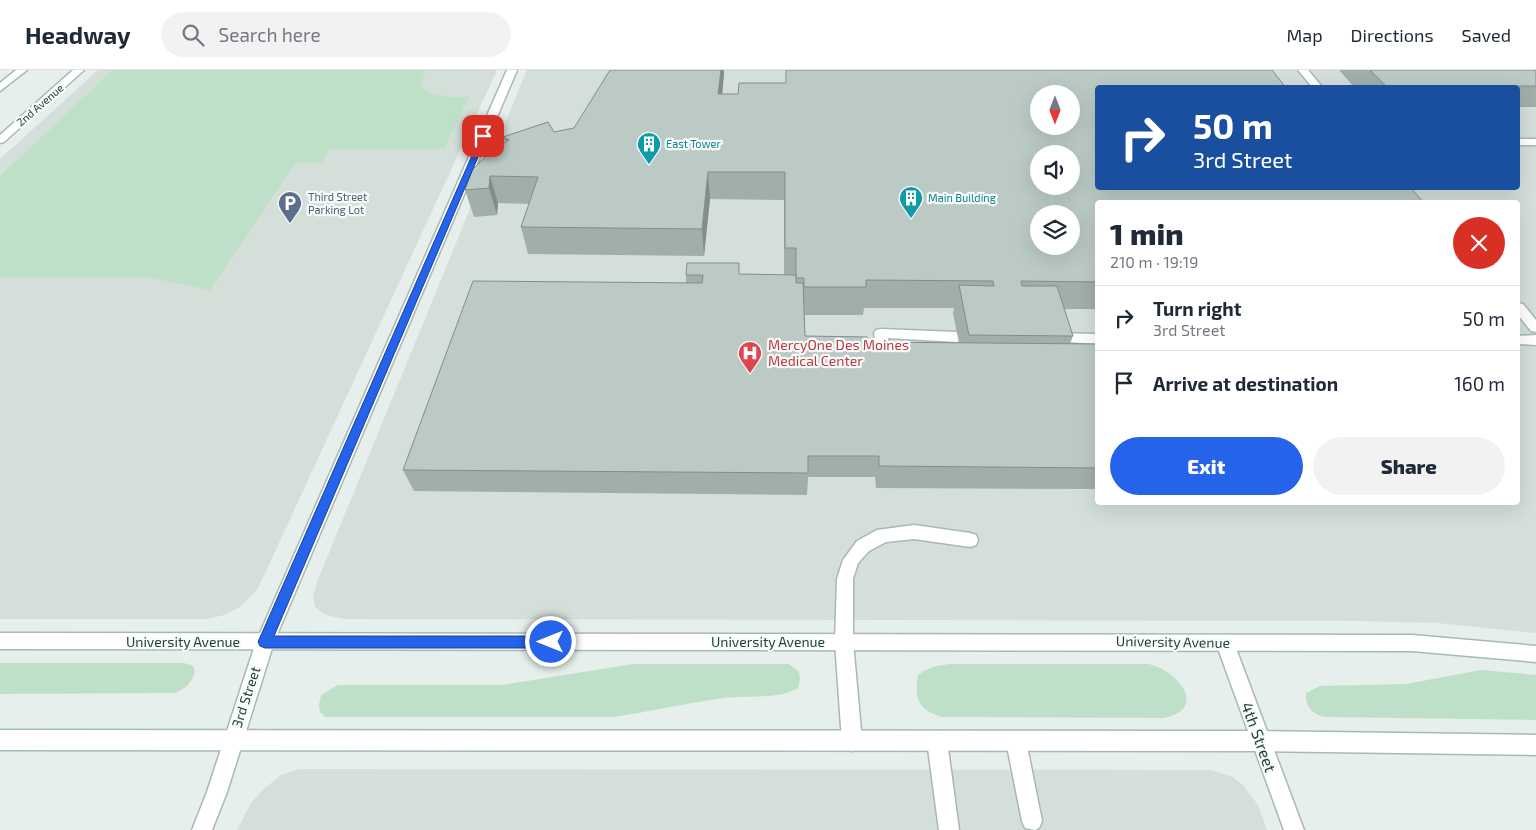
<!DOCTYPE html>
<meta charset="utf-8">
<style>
:root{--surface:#fff;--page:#f2f2f3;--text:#1f2937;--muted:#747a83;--line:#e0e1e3;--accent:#2563eb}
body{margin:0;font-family:"Exo 2",sans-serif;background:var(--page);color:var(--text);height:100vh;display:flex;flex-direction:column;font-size:19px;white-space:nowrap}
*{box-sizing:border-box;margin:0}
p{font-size:16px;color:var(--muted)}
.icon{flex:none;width:28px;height:28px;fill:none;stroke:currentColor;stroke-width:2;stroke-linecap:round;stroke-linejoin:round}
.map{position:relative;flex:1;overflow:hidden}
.side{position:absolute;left:1095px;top:130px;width:425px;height:305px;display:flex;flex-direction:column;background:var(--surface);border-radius:5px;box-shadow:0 5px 20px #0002}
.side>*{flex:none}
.guide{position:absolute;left:1095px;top:15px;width:425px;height:105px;border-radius:5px;box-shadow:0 5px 20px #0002;background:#1a4fa0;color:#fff;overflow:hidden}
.needle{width:32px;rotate:180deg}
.buttons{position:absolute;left:1030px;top:15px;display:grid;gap:10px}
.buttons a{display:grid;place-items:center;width:50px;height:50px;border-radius:50%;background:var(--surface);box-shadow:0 5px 20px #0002;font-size:25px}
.pin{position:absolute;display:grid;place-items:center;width:42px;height:42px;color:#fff;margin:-21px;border-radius:10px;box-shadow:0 2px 8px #0006}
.me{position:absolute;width:55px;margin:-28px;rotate:270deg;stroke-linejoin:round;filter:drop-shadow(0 0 4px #0008)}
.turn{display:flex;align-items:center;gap:18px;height:105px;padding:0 15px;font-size:22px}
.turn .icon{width:65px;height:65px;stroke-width:2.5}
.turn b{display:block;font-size:35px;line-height:42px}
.round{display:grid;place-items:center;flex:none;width:52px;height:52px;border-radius:26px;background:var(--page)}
.summary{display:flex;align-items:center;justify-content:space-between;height:85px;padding:0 15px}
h1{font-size:30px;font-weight:800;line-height:38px}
.primary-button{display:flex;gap:10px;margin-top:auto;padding:10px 15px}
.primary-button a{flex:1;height:58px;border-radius:30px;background:var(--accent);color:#fff;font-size:20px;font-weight:800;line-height:58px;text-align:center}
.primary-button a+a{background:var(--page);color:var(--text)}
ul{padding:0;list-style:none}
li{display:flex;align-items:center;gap:15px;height:65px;padding:0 15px;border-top:1px solid var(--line)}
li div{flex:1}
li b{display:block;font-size:19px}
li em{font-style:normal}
header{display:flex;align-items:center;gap:30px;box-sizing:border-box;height:70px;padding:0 25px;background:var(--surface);border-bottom:1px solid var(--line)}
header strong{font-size:24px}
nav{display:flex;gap:28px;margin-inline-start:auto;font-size:18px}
.search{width:350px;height:45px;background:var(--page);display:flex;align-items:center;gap:12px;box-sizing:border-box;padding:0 18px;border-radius:28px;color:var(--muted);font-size:19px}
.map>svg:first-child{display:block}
</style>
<header>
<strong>Headway</strong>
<div class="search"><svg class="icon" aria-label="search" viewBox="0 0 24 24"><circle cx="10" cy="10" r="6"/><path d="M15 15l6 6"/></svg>Search here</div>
<nav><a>Map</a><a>Directions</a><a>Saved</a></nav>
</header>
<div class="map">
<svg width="1536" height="760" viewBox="0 0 1536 760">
<rect width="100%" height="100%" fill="#e6efeb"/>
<path fill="#d4dfda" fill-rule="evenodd" d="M98,0H497L262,510L257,520L240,537L224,545L208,549H0V89Z
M527,0H1536V563L1437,553L1361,551L344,549L326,545L315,537L313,526L317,512ZM1098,18H1518V118H1098ZM1039,24H1071V56H1039ZM1039,84H1071V116H1039ZM1098,132H1518V432H1098ZM1039,144H1071V176H1039Z
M299,699L1211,700L1233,707L1243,715L1258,735L1267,760H237L251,733L265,718L281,705Z"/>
<path fill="#bfe0c8" d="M113,0H426L420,16C433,28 452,27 469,27L444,79H330L321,93H295L210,220L146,207H0V106Z
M0,593H183L192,595L195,600C193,612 186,619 174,623L0,624Z
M633,594H789L799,602L800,609L798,618C779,630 745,625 723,628C686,633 649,642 612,647H325L320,642L319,635L321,625L338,615H502Z
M951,594H1148C1178,600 1209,639 1164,648L942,647C918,640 914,629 918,605C929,597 938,595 951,594Z
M1481,600L1536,605V650L1325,647C1312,644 1305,637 1306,623L1320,616L1406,614Z"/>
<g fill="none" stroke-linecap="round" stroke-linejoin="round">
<g stroke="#a8b8b2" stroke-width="3">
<path id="lane" d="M1518,69H1536V75H1518Z
M881,259L957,262L962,264L964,267L962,270L957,272L888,268L892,293L890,296H880L878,293L874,263L876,260Z
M1055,263L1098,264V274L1050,271L1048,268L1050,265Z
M1536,265V275L1518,274V266Z
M914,455L970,463L976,465L978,470L976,475L970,477L914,469L886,472L869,481L858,493L853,509V572L862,671L859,678L852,681L845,678L842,671L835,572L837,509L843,490L857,471L877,460Z
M937,661L944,664L947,671L959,760H939L927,671L930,664Z
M1016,661L1023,664L1026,671L1042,751L1039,758L1035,760L1025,758L1022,751L1006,671L1009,664Z"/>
</g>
<g stroke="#a8b8b2" stroke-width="3">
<path id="street" d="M507,0H517L274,572L227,722L212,760H192L207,722L256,572Z
M1298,0H1308L1323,18H1313Z
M1518,233L1523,234L1536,250V262L1531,261L1518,245Z
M1225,565L1231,567L1234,573L1304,760H1284L1216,573L1219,567Z"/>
</g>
<g stroke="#a4bbb3" stroke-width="3">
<path id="secondary" d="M16,0H27L0,21V13Z
M73,0H84L4,72L0,73V65Z
M0,563L1412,565L1536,576V592L1412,581L0,579Z
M0,660L1260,661L1536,665V685L1260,681L0,680Z"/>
</g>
<use href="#lane" fill="#fff" fill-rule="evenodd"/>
<use href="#street" fill="#fff" fill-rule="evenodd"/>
<use href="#secondary" fill="#fff" fill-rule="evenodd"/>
</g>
<path fill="#a1aea9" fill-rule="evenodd" d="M786,0H1272L1098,132V239H1064L1073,266L1070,274H1098V419L876,418L875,407H808L807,425L414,421L403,400L686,213V205H784V130L710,129L704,186L528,184L521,157L529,134L498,133L497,145L474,147L465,120L505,72L503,67L554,62L574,58L724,3L722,24H738L786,13ZM864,238H954L953,243L959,273L868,272L805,266L804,245H863Z
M1339,0H1536V37H1518V18H1355Z"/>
<path fill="#838d89" d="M721,0H724V3L720,50L718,24Z
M708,102L710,129L704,186L702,159Z
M490,106L498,133L497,145L489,118Z"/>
<path fill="#bbcac4" stroke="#838d89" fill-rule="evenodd" d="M610,0H721L718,24H738L739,13H786V0H1272L1286,18H1098V118H1411L1422,131H1429L1431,132H1098V212L1021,211L1022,216H1057L1073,266L969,265L959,215L994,216L993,211L866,210V217H804V208H796V178H785V102H708L702,159L521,157L538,107L490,106L489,118L465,120L472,100L490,82L509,70L503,67L548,52L554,62L574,58ZM1039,24H1071V56H1039ZM1039,84H1071V116H1039ZM1039,144H1071V176H1039Z
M1370,0H1536V16L1387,17Z
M687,193H739V204L796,205V213H803L805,266L867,267L868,272L1098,274V398L879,396V386H808V403L403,400L473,211L702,213L703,205H686Z"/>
<path fill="#2563eb" stroke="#184099" d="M481,65L487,66L274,566H551L556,567L558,572L556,576L551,578H265L260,576L258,572Z"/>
<defs>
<g id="building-pin" transform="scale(1.25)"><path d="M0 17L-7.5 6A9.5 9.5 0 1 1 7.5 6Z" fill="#0f9aa8" stroke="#f7fbf9"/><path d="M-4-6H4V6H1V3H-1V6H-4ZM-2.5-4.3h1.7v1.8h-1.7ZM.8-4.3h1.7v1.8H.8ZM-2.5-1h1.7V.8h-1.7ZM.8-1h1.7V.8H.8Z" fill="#fff"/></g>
<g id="parking-pin" transform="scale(1.25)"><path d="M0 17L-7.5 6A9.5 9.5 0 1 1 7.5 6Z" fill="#5c6f8a" stroke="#f7fbf9"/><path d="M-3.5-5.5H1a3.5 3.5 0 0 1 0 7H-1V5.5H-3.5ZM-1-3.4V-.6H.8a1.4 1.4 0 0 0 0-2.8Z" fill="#fff"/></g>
<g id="hospital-pin" transform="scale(1.25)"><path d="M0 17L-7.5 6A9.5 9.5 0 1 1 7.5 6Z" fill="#e0444e" stroke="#f7fbf9"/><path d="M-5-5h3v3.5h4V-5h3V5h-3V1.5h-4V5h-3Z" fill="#fff"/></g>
</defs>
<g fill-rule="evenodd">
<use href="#building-pin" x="649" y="74"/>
<use href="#building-pin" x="911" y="128"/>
<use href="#parking-pin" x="290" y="133"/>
<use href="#hospital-pin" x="750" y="283"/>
</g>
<g text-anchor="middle" stroke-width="4.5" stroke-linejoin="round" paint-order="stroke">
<g font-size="11" fill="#24423a" stroke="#f7fbf9">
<text transform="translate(40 35) rotate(-41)" y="4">2nd Avenue</text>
</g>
<g font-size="11" fill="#0d838f" stroke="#f7fbf9" text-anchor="start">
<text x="666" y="78">East Tower</text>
<text x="928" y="132">Main Building</text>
</g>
<g font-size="11" fill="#4e5e75" stroke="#f7fbf9" text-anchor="start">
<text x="308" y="131">Third Street<tspan x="308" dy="13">Parking Lot</tspan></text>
</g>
<g font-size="14" fill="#be3a42" stroke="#f7fbf9" text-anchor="start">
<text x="768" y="280">MercyOne Des Moines<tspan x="768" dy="16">Medical Center</tspan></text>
</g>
<g font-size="14" fill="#24423a" stroke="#f7fbf9">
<text x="183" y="577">University Avenue</text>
<text x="768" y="577">University Avenue</text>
<text transform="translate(1173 572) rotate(1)" y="5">University Avenue</text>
<text transform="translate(246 627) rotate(-72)" y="5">3rd Street</text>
</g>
<g font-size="16" fill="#24423a" stroke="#f7fbf9">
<text transform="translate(1259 667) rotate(70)" y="6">4th Street</text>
</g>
</g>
</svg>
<div class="buttons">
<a><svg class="needle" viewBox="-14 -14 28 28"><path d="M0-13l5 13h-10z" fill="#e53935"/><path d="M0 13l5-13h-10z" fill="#747a83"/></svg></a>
<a><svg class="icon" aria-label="sound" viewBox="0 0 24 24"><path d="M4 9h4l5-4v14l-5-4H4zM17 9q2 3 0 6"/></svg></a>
<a><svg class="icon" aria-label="layers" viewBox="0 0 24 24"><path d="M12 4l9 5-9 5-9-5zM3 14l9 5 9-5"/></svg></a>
</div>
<div class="pin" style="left:483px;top:66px;background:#d93025"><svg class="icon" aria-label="arrive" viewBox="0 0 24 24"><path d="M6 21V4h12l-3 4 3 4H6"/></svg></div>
<svg class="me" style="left:551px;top:572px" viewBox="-20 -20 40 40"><circle r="17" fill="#2563eb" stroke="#fff" stroke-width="3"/><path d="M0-11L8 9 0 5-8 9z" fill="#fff"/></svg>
<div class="guide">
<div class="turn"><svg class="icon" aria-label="right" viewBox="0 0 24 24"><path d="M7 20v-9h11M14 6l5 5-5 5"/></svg><div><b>50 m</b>3rd Street</div></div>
</div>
<section class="side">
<div class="summary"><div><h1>1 min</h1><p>210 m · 19:19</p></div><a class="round" style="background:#d93025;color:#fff"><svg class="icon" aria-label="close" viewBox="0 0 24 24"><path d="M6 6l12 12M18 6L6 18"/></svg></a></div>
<ul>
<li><svg class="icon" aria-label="right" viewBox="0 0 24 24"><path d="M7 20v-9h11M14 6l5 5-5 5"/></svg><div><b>Turn right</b><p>3rd Street</p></div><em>50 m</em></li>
<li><svg class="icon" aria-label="arrive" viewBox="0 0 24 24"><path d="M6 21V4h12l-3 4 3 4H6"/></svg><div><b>Arrive at destination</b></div><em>160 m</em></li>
</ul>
<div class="primary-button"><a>Exit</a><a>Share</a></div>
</section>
</div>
